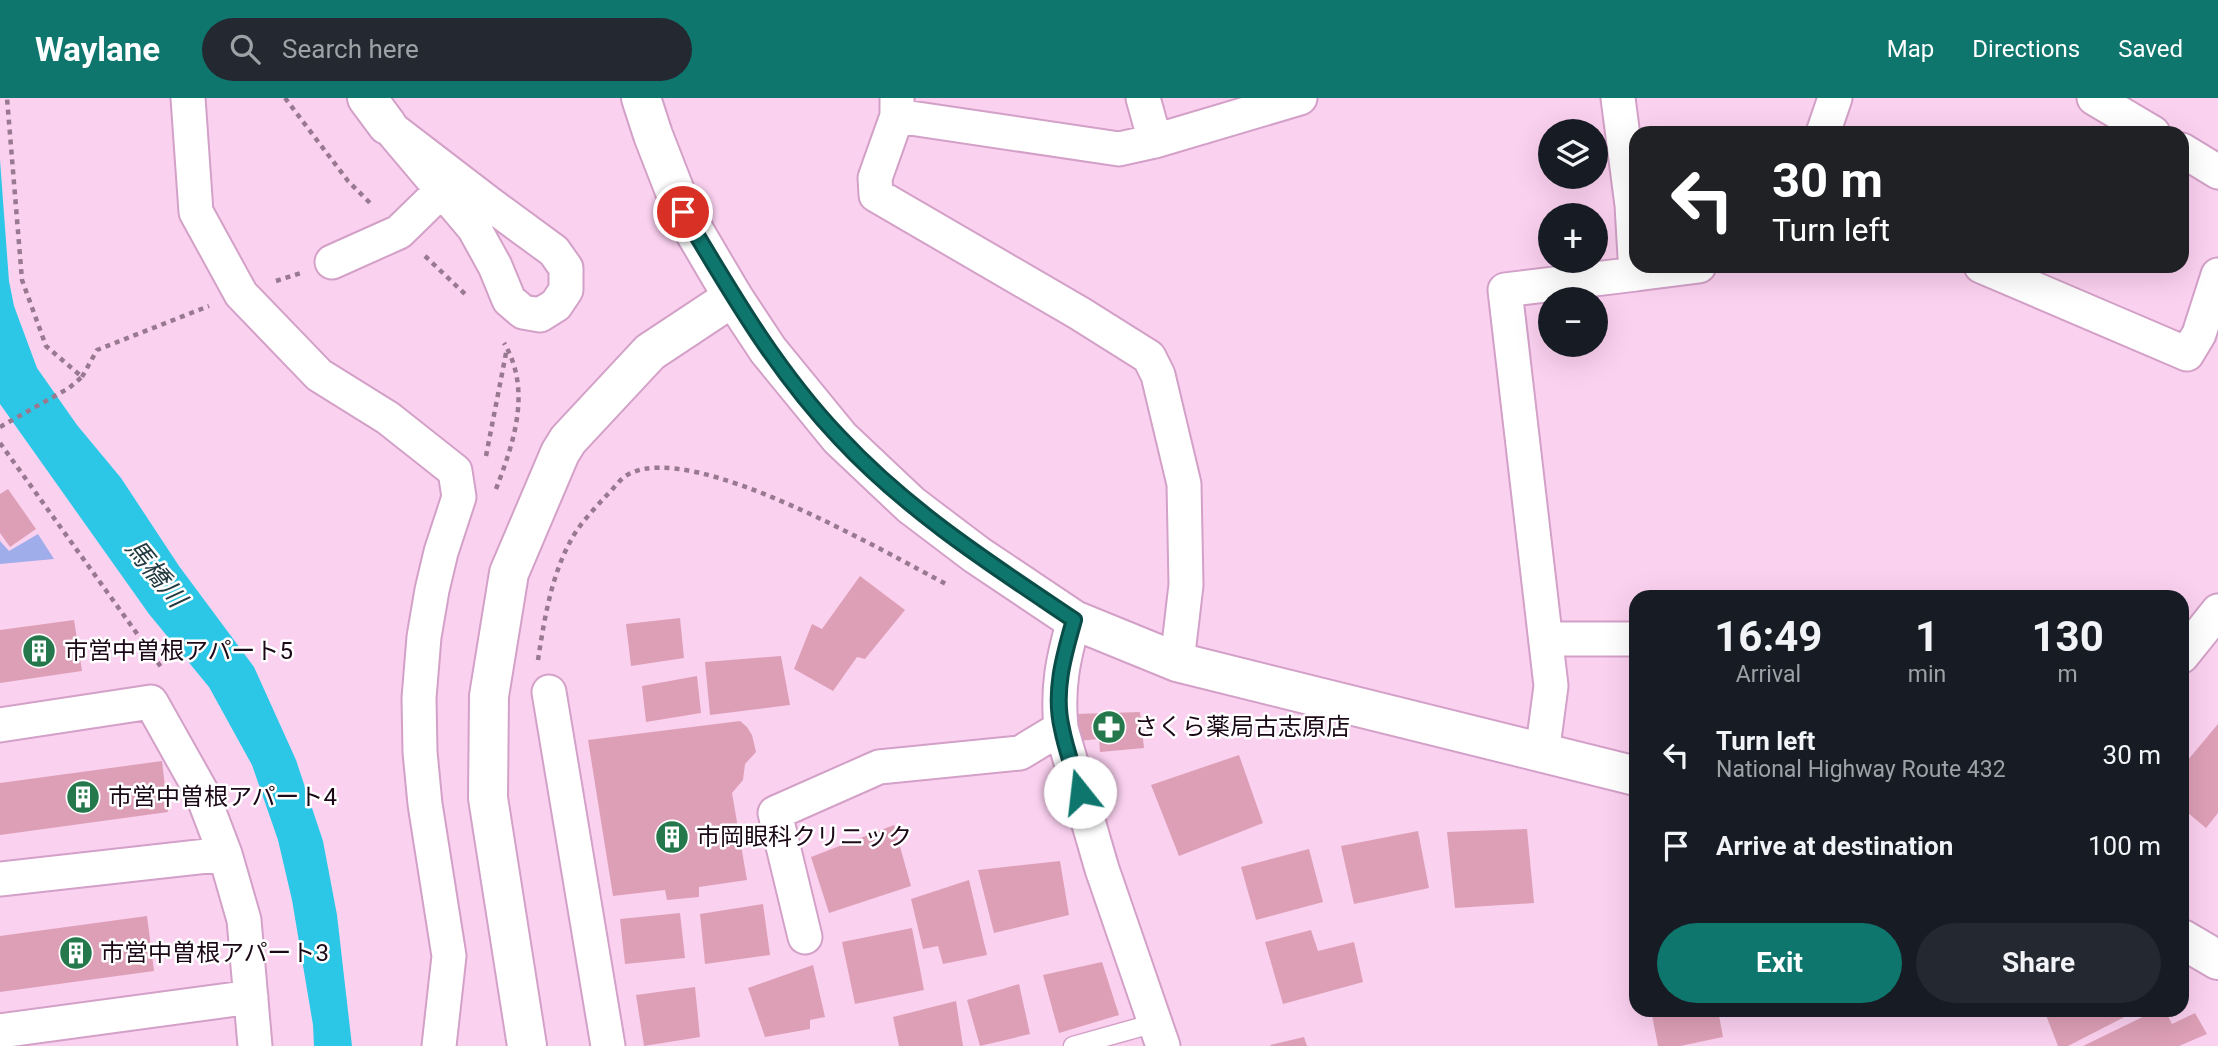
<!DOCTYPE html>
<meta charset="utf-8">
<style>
:root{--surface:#171b24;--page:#242831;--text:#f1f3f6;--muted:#9ea1a6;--accent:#0f766e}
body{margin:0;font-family:Roboto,"Noto Sans JP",sans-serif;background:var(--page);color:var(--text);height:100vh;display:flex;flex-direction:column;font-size:26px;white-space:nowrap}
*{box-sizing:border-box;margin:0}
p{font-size:23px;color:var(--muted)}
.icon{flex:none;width:38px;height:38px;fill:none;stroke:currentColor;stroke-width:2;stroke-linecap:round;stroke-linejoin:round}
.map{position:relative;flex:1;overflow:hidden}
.drawer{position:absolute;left:1629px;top:492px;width:560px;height:427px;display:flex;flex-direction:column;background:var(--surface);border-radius:21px;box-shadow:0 7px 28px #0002}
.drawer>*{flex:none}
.banner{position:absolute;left:1629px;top:28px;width:560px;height:147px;border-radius:21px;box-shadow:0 7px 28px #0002;background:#202124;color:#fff;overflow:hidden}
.tools{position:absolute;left:1538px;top:21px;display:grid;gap:14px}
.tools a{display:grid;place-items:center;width:70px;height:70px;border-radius:50%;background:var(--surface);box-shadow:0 7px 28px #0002;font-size:35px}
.pin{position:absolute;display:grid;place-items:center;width:60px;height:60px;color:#fff;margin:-30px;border:4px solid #fff;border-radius:50%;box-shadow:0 2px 7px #0007}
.me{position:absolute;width:77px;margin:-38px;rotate:344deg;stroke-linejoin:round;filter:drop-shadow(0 0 5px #0008)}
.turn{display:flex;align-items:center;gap:24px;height:147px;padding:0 28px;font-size:32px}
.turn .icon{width:91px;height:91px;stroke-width:2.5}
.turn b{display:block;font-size:49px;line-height:60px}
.eta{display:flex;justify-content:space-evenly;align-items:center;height:119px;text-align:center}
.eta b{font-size:42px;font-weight:700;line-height:49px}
.button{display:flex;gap:14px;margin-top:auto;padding:14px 28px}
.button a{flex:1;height:80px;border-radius:42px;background:var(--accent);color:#fff;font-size:28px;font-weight:700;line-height:80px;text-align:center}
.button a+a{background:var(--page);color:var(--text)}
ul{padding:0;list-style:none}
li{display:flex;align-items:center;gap:21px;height:91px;padding:0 28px}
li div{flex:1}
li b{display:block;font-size:26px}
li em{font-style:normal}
header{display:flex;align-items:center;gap:42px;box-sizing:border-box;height:98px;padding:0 35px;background:var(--accent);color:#fff}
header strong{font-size:33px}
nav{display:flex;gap:38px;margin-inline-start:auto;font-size:24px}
.search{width:490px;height:63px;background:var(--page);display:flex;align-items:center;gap:18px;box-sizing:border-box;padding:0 24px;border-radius:38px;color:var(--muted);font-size:26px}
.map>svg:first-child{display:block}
</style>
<header>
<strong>Waylane</strong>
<div class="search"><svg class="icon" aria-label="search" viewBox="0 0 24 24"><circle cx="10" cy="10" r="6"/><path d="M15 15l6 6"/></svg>Search here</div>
<nav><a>Map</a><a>Directions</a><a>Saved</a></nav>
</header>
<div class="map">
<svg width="2218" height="948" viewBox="0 0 2218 948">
<rect width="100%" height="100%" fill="#fbd1f0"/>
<path fill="#a0adeb" d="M38,436L54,461L0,466V443L9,453Z"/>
<path fill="#2cc7e6" d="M0,62L9,183L14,208L37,270L77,327L121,380L179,468L254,569L296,662L323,743L337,817L352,948H314L313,927L292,802L278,742L252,667L209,589L149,516L0,306Z"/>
<path fill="#dd9fb6" d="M8,391L36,431L10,449L0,435V396Z
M860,478L905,512L865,561L857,559L833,593L794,571L812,526L822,531Z
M680,520L684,560L631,568L626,526Z
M74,522L82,573L0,585V532Z
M781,558L790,607L710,617L705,564Z
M697,578L701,615L646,624L642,588Z
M1140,614L1144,650L1100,654L1099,641L1077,643L1075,616Z
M740,623L747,629L752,637L756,654L745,666L743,682L732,695L747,782L699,789V799L667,802L665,792L613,798L588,642Z
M2218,626V715L2206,730L2182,710V669Z
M1239,657L1263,725L1179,758L1151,687Z
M162,663L168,714L0,737V685Z
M894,727L911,788L829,815L811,759Z
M1527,731L1534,805L1455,810L1447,734Z
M1418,733L1429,790L1354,806L1341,748Z
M1309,751L1323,804L1256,822L1241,769Z
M1060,763L1069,817L994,835L978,772Z
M969,782L987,857L943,866L938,848L923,851L911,801Z
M763,806L770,857L705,866L700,816Z
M680,815L685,860L625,866L620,821Z
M147,818L154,873L0,894V838Z
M912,830L924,892L855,906L842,844Z
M1311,832L1318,853L1354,844L1363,884L1283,906L1265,844Z
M1102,864L1119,917L1059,935L1043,877Z
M813,867L825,919L810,922V931L765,939L748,890Z
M1019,886L1030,936L980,948L967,902Z
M695,889L700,939L644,948L636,897Z
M956,903L963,948H899L893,919Z
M1651,912H1718L1723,939L1680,948H1658Z
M2044,912H2138L2068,948H2058Z
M2157,912H2165L2172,926L2195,915L2207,936L2179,948H2083Z
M1304,939L1307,948H1271L1270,947Z"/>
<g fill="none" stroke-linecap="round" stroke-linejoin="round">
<g stroke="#d3a0c7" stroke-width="21">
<path id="lane" d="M1073,948L1155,925"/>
</g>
<g stroke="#d3a0c7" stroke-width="37">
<path id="street" d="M188,0L196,114L241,196L319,277L388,320L455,373L459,399L441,454L432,492L424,539L419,600L420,654L425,706L449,858L439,948
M897,0V18L875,80L876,97L1079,215L1149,259L1158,277L1184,386L1186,487L1177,564
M1143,0L1155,43
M2094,0L2153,35
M897,18L1119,51L1155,43L1300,0
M387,27L490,106L554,153L566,170V192L556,207L540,217L523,214L509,202L495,168L474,130Z
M1823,35L1835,0
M2182,52L2218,74
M332,164L399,134L442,92
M1981,168L2187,256L2199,236L2218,177
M1636,176L1699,168
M1074,522C1063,561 1057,589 1061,630L1102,771L1163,948
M1546,541H1636
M2182,558L2218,513
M549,594L608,948
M0,627L151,604L201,693L225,756L244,822L255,948
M1542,656L1551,588L1505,192L1636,176L1632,107L1618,0
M0,781L225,756
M805,839L775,715L879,669L1020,655L1061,630
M0,933L251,899"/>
</g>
<g stroke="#d3a0c7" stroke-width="42">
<path id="secondary" d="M367,0L387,27
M527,948L488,700L489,598L509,475L560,355L568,342L650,254L733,199"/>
</g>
<g stroke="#d3a0c7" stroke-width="42">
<path id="highway" d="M641,0L653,37L683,114L733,199L768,252L840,340L911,407L977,457L1074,522L1177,564L1636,678
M2182,841L2218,862"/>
</g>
<path stroke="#987990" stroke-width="4.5" stroke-dasharray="5 5" stroke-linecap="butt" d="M285,0L348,83L373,108
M425,158L466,197
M276,183L301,175
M82,279L97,252L209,208
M0,329L69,290L82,279L46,248L22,182L7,0
M0,345L161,569
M486,358L507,250
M496,391C514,344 532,292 504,245
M538,562C544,523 551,479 570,444C578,428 593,412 606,398C613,392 620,380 629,376C694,342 884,454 948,487"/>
<use href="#lane" stroke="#fff" stroke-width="18"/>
<use href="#street" stroke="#fff" stroke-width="33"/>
<use href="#secondary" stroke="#fff" stroke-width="38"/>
<use href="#highway" stroke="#fff" stroke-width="38"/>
</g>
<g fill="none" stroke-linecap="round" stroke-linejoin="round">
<g stroke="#0a4d48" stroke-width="18">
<path id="route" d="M683,114C730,193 776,273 840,340C908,413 992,467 1074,522C1064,557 1053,594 1062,631C1066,652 1074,673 1080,694"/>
</g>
<use href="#route" stroke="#0f766e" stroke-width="12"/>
</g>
<defs>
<g id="building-disc" transform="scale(1.75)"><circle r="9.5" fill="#25784b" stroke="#fff"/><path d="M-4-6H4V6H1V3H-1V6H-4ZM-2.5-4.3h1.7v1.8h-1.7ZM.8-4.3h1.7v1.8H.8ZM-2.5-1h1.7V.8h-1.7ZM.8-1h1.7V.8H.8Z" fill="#fff"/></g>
<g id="pharmacy-disc" transform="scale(1.75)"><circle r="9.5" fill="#25784b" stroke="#fff"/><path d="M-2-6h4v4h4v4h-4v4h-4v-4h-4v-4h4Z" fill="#fff"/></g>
</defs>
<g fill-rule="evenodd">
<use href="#building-disc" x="39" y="553"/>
<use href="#pharmacy-disc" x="1109" y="629"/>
<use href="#building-disc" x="83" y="699"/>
<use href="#building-disc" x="672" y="739"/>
<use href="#building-disc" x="76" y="855"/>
</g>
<g text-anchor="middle" stroke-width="5" stroke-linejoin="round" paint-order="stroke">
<g font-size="24" fill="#1b0917" stroke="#fff" text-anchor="start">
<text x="64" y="561">市営中曽根アパート5</text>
<text x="1134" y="637">さくら薬局古志原店</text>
<text x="108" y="707">市営中曽根アパート4</text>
<text x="696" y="747">市岡眼科クリニック</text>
<text x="100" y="863">市営中曽根アパート3</text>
</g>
<g font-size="26" font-style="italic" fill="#223a40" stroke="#fff">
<text transform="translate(156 475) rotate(51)" y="9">馬橋川</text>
</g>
</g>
</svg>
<div class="tools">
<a><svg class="icon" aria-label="layers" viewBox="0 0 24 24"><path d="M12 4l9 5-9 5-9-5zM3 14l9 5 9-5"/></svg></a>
<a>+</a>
<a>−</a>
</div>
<div class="pin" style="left:683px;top:114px;background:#d93025"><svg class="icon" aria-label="arrive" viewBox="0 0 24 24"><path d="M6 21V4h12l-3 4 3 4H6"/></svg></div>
<svg class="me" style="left:1080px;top:694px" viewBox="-20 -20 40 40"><circle r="19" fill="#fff"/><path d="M0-13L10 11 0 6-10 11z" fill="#0f766e"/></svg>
<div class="banner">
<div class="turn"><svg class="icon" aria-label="left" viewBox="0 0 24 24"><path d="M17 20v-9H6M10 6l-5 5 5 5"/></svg><div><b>30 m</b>Turn left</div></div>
</div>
<section class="drawer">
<div class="eta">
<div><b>16:49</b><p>Arrival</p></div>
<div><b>1</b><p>min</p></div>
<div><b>130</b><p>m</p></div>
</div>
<ul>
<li><svg class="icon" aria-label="left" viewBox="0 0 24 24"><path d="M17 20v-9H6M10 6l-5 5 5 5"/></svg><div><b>Turn left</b><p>National Highway Route 432</p></div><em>30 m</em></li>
<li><svg class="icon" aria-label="arrive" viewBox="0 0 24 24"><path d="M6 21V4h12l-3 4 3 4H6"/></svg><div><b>Arrive at destination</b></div><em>100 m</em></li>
</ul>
<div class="button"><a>Exit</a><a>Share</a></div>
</section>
</div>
